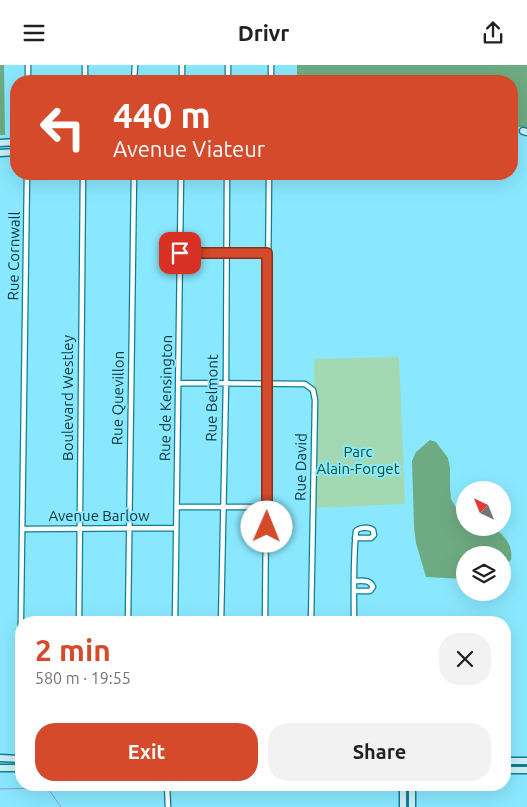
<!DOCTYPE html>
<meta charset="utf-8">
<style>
:root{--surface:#fff;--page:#f2f2f2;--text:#202124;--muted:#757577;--accent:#d44a2a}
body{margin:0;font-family:Ubuntu,sans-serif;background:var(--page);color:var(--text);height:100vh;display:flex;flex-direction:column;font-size:19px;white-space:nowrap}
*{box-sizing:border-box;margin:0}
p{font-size:16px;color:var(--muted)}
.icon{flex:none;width:28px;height:28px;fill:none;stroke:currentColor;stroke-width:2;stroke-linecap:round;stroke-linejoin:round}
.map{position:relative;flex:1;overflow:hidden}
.panel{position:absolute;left:15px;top:551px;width:496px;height:175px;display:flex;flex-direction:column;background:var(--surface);border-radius:20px;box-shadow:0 5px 20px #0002}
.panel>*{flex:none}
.banner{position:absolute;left:10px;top:10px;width:508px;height:105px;border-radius:20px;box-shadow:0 5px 20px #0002;background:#d44a2a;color:#fff;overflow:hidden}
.needle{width:32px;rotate:317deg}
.tools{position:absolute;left:456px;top:416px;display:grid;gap:10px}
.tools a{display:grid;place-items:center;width:55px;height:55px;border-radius:50%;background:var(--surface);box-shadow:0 5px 20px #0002;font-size:25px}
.pin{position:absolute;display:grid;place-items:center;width:42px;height:42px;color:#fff;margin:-21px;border-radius:10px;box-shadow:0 2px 8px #0006}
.me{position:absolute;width:55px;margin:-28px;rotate:1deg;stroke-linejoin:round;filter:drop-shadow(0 0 4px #0008)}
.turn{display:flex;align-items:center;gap:18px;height:105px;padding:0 20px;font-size:22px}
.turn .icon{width:65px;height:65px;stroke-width:2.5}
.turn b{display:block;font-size:35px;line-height:42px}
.round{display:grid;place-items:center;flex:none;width:52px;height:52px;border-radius:20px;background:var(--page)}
.summary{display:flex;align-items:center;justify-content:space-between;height:85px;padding:0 20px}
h1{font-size:30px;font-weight:700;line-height:38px;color:var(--accent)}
.primary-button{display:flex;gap:10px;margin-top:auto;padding:10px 20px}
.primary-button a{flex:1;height:58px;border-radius:20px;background:var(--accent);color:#fff;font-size:20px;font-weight:700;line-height:58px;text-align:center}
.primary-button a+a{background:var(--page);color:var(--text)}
header{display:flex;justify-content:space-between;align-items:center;height:65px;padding:0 20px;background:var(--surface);font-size:22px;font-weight:700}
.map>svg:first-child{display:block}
</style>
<header><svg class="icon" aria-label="menu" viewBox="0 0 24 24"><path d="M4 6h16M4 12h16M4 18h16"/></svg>Drivr<svg class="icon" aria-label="share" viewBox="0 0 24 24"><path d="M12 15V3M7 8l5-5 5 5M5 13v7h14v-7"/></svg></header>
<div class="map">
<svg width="527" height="742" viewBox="0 0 527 742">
<rect width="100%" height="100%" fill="#8ae8fe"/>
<path fill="#a2d8b2" d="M399,292L405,439L313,443L314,294Z"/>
<path fill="#6eab82" d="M0,0H4L5,70H0Z
M297,0H527V62H511V16H297Z
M430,375L436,377L448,393L450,403V422L451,434L465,458V462L483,467L497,465C506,473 513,481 511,495L503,501L502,490H465V514L426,512L416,478L414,462L412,396L416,387Z"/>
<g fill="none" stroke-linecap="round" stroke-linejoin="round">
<path stroke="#8b98d3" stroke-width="1" d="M0,724L44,723L49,725L61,742"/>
<g stroke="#0e7f93" stroke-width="7">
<path id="street" d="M28,16V0
M85,16V0
M134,16L135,0
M182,16V0
M228,16V0
M271,16V0
M180,188H267
M178,318L305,319L313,325L315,335L311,558
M177,442H267
M22,464L176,463
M354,516C362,516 370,514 373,522L370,526H354
M79,558L83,109
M128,558L134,109
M175,558L181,109
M221,558L226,318L227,109
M265,558L269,109
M354,558C354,527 353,496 356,466C359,462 369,462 373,465L374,470L371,473H355
M19,693L27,109
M167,720L168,742"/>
</g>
<g stroke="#0e7f93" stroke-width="9">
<path id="secondary" d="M523,66L527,67
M0,78L16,77
M0,88L16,87
M0,693L21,694
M505,696H527
M0,703H21
M505,705H527
M403,742V720
M412,742V720"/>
</g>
<use href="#street" stroke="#fff" stroke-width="4.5"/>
<use href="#secondary" stroke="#ceeff6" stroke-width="6"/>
</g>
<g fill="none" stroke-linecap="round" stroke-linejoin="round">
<g stroke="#8a301b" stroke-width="12">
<path id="route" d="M180,188H267V462"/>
</g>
<use href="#route" stroke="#d44a2a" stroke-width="9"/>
</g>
<g text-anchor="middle" stroke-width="4" stroke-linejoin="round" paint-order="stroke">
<g font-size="15" fill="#08333c" stroke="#8ae8fe">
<text transform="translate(14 191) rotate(-89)" y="5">Rue Cornwall</text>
<text transform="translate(68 333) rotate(-90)" y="5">Boulevard Westley</text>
<text transform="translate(118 333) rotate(-89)" y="5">Rue Quevillon</text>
<text transform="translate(166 333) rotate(-89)" y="5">Rue de Kensington</text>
<text transform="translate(212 333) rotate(-89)" y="5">Rue Belmont</text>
<text transform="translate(301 402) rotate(-89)" y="5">Rue David</text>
<text x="99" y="456">Avenue Barlow</text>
</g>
<g font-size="15" fill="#05512b" stroke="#8ae8fe">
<text x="358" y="392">Parc<tspan x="358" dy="17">Alain-Forget</tspan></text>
</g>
</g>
</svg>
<div class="tools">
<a><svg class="needle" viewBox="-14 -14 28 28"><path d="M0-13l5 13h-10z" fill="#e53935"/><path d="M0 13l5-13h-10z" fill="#757577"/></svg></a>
<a><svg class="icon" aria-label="layers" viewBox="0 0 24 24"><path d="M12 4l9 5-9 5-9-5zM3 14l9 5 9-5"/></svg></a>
</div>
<div class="pin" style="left:180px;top:188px;background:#d93025"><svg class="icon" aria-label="arrive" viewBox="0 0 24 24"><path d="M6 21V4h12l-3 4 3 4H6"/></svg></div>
<svg class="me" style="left:267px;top:462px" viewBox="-20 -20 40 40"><circle r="19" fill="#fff"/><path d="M0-13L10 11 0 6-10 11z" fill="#d44a2a"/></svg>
<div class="banner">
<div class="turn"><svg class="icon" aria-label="left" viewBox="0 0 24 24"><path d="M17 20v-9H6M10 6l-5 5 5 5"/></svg><div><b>440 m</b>Avenue Viateur</div></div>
</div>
<section class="panel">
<div class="summary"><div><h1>2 min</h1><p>580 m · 19:55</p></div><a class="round"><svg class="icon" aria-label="close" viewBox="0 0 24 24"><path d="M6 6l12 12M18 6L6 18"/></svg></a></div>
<div class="primary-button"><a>Exit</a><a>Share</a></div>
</section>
</div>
